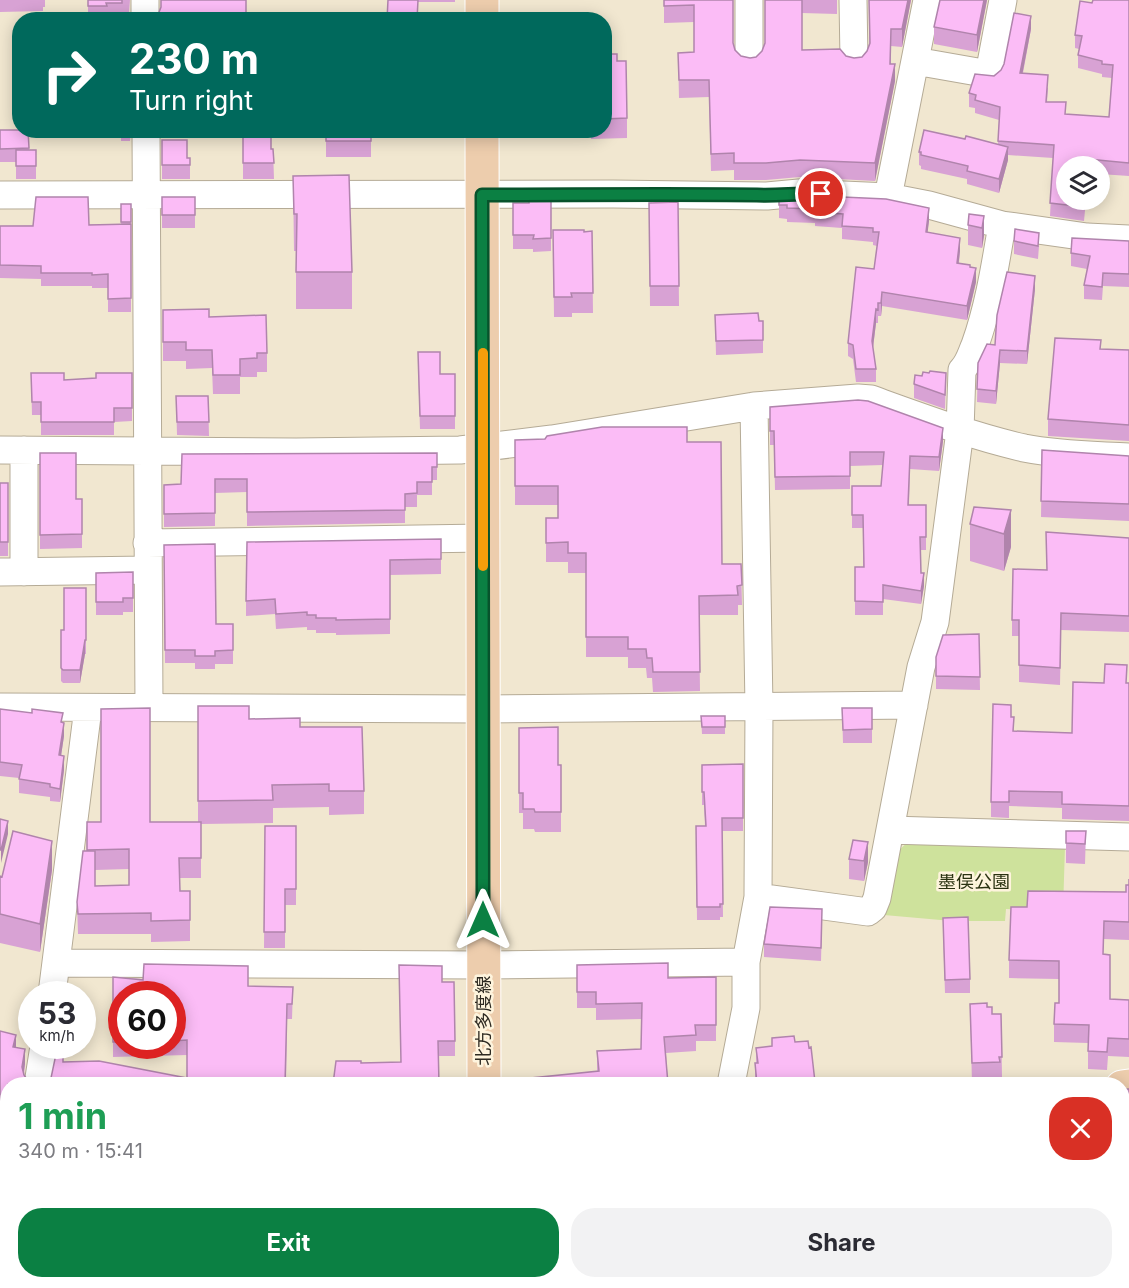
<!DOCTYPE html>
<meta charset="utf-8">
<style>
:root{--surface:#fff;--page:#f2f2f3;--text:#2b2b33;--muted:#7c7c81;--accent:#0b8043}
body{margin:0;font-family:Inter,"Noto Sans JP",sans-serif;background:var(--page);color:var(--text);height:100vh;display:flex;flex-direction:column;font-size:22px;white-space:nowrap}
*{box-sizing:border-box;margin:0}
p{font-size:20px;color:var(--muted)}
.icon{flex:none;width:33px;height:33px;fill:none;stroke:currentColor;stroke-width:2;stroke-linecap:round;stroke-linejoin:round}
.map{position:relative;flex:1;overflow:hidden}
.drawer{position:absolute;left:0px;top:1077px;width:1130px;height:212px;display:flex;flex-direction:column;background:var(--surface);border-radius:24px 24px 0 0;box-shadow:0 3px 15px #0003}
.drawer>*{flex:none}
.guide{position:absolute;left:12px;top:12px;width:600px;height:126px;border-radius:24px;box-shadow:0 3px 15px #0003;background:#00695c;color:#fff;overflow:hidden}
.buttons{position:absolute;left:1056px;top:156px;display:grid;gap:12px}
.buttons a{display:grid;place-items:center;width:54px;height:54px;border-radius:50%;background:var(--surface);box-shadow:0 3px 15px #0003;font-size:30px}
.speed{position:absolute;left:18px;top:981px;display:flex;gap:12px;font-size:30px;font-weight:700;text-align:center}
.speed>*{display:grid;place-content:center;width:78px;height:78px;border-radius:50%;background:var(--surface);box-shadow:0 3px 15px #0003;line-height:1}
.speed small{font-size:15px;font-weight:400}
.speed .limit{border:9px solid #d22;background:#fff;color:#111}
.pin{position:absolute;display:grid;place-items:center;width:51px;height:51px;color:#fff;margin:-26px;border:3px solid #fff;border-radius:50%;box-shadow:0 2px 6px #0007}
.me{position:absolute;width:66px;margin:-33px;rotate:0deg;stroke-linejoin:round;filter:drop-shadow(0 0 4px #0008)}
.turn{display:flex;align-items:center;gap:21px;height:126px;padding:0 18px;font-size:27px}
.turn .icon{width:78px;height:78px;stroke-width:2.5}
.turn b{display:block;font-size:42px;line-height:51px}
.round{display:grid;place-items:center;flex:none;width:63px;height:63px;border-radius:24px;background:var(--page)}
.summary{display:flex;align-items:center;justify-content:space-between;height:102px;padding:0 18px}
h1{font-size:36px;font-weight:700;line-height:45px;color:#1e9e55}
.button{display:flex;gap:12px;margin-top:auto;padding:12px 18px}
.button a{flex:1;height:69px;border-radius:24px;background:var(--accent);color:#fff;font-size:24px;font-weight:700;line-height:69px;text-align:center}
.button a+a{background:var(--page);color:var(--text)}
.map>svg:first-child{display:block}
</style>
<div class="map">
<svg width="1129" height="1288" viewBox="0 0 1129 1288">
<rect width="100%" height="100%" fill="#f1e7d0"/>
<path fill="#cee29c" d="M908,842L1065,846L1063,911L1006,909L1005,921H952L884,915L897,852Z"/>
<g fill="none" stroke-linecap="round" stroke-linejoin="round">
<g stroke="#b5ab96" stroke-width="29">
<path id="minor" d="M145,0V20
M749,0V60
M853,0L854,60
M915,61L989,74L1003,0
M146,130L149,707
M0,195L613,194L767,196L799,193L888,197L929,205L1002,225L1087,237L1129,239
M888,197L927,0
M0,450L296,452L460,450L552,439L754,406L858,398L871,399C921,417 972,436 1024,448C1059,455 1094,455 1129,457
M147,543L484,538
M0,572L148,570
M24,572V450
M0,707L482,709L914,705
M890,830L1129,837
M758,897L868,912L873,908L877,898L921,667L935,622L960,431L962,370C969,363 971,354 975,345C989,306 995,266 1002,225
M57,963L483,965L746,962
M52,994L88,708
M38,1084L44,1046
M731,1084L746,1008V962L758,897L759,707L754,406
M1122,1272L1129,1271
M867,1281V1288
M288,1288L289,1281
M940,1288L1020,1281"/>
</g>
<g stroke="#fff" stroke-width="35">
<path id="major" d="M482,0V20
M482,130L484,1084
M1122,1087L1129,1086
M0,1218L8,1217
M494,1281V1288"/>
</g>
<use href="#minor" stroke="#fff" stroke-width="27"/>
<use href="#major" stroke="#edcdad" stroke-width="33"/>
</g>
<path fill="#d8a2d4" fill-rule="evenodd" d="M0,0H45V7H43V11L0,12Z
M88,0H130L129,13H122V16H107V19H88Z
M388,0H455V2H418Z
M664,0H733V43L735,50L741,56L750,58L756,57L762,51L765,43V0H837V14L802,13V50L846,56L854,58L862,57L867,51L869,44V0H911L902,47L891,46V64L895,81L875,181L800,177L766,180H734V170L711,171L709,97L679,98L678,53L694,52V22L664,23Z
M987,0L977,52L934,44V27Z
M1129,0V176L1100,174V166H1066V200H1086L1084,221L1050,216L1053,158L1008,155V160L999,193L967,184V179L921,169V166L919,165V152L965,139L998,144L999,120L975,113V108L969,107V93L1001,70L1031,29L1023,73L1048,88L1047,102L1066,114L1109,117L1112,78L1102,77V74L1078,68V55L1079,49L1075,48V35L1092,3Z
M604,54L617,61L627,118V138L591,139L590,130H604Z
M17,57H20V119H19Z
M0,130H28L29,150H36V179H16V162H0Z
M94,130H131L130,141H121V134L94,135Z
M243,130L271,149H273L274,179H243Z
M326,130H371V157H326Z
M162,140L187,158H190V179H162Z
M293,176L352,272V309H296V251H294Z
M551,196V251L533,252V249H513V203H529Z
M162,197H195V228H162Z
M779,197L929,221L927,233L960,251L959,263L970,267L976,282L967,320L882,306L881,316H878V323H876L873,348L876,369V382H856L853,359L848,356V343L874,269L877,246L873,245V242L842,239V228L815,226V223L787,222V219L779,218Z
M678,202L679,306H650L649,203Z
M121,204H131V312H108V288H92V286H41V279L0,278V226L121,224Z
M984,216V236L982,248L968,245V225Z
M553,230L592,231L593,313H572V317H554Z
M1014,241L1039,246L1038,259L1014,254Z
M1129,241V287L1103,286L1102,300L1084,299V285L1087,269L1071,266V253Z
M1035,289L1027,364L1000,363L996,404L977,402L978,363L995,345Z
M163,310L209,317L267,353V372H257V377H240V394H213L212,368L186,369V361H163Z
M715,315L759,321H763V353L716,355Z
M1101,349L1129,350V441L1048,436V419Z
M418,365L440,374H455V429H420Z
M31,373L64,380L96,378L132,373V421L114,422V435H41V415H32Z
M929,373H946L945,409L914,398V384L922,376Z
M176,396H208L209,436L177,435Z
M770,407L943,441L939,471L910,469L909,505H926V550H921V573L924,586L921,604L883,599V615H855V567H863V528H852V486H881L883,465L850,466V489L775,490L774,445H770Z
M515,440L687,442L722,564H741L742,605H738V615H699L700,691L653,692L652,678H647L646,668H628V657H586V573H568V562H546V518H558V505H515Z
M1042,450L1129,456V521L1041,517Z
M40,453L76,499H82V548L40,549Z
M437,453V480H432V495H417V507H405V523L247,526V492L215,493V526L164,527V485L181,484L182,454Z
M0,483H8V556H0Z
M1011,510V547L1004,571L970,561V524Z
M1129,538V632L1061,630L1060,685L1019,682V636H1012V620L1047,570Z
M441,539V574L390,575V634L336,635V633H316V630H307V627L276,629L275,614L246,616V601Z
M164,545L216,624L233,637V664H215V669H195V663H165Z
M133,572V612H123V615H96V573Z
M86,588V654H85L80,683H63L61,681V630H64Z
M979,634L980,690L936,689V657Z
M1126,683H1129V821L1062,819V808L1009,806V818L991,817V802L1011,717L1014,731L1072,733Z
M198,706L249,719L300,727L364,791V814L329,815V807L273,808V823L201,824V878H179L180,891H190V941L151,942V934H78L77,902L87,851V822H198ZM129,869V885L95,886V870Z
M842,708H872V743H843Z
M0,709L63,723L64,736L61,756L64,770L60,802L50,801V797L19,793V778L0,776Z
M701,716H725V734H702Z
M519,728L558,765H561V832H535L534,829H523V813H519Z
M743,764V831H722L723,917H720V920H697L696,826H705L704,805H702V765Z
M265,826H296V905H285V948H264Z
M1086,831L1085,864L1066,863V843Z
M849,859L868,862L864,881L849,879Z
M52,870L40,952L0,943V876L2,877Z
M1129,879V940L1104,939L1103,954L1110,999L1129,1000V1057L1108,1056L1107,1070L1088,1069V1043L1054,1042V1024L1059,1003V979L1009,978V960L1027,907L1126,892L1129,885Z
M822,923L821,961L764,957V944Z
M943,931L970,979V993H945Z
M577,965L668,978L716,977V1041H696V1051L666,1053L668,1084H531V1078L597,1071V1051L641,1049L642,1019L596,1020V1008H577Z
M113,977L248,986L293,987L292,1019H287L286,1084H8V1153L0,1152V1031L16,1047L25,1064L24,1075L28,1081L35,1084H43L51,1078L63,1062L187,1078V1055L113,1057ZM122,994H172V1046H122Z
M442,982L455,1041V1056H438L439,1084L361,1063L400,1062Z
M970,1004L987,1007L992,1014H1001L1002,1077H1000V1082L972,1083Z
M772,1038L795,1042L809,1048L811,1047L815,1084H755V1063H756V1048L772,1046Z
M1126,1089H1129V1188L1122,1189V1115H1127Z
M8,1281L83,1286V1281H217L216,1288H0Z
M309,1281H347V1288H310Z
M731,1281H785L779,1282V1288H732Z
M1058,1281H1093L1094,1286L1097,1288H1059Z"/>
<path fill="#b084ac" d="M908,0H911L902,47V29Z
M984,0H987L977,52V35Z
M1031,16V29L1020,86V73Z
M895,64V81L875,181V163Z
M1008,147V160L999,193V179Z
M929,208V221L926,246V232Z
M984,216V236L982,248V228Z
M960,238V251L957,276V263Z
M976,268V282L967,320V306Z
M1035,276V289L1027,364V351Z
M882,292V306L881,316V303Z
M876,309V323L872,355V341Z
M1000,350V363L996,404V391Z
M943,428V441L939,471V457Z
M1011,510V547L1004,571V534Z
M924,573V586L921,604V591Z
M85,640V654L80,683V670Z
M64,723V736L59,769V755Z
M64,756V770L60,802V789Z
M8,821V834L1,863V850Z
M52,841V870L40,952V924Z
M868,842V862L864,881V861Z
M16,1035V1050L13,1047Z
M25,1049V1064L22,1082V1067Z"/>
<path fill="#fbbcf6" stroke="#b084ac" stroke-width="1.5" d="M88,0H122V3H106L107,6H88Z
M161,0H246V19L156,20L161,7Z
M388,0H418L417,20H387Z
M664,0H733V43L735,50L741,56L750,58L756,57L762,51L765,43V0H802V50L840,49L846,56L854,58L862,57L867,51L870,43L869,0H908L902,29H891L890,64H895L875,163L800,160L766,163H734V153L711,154L709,80H679L678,53L694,52V5L664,6Z
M940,0H984L977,35L934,27Z
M1093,0H1129V163L1088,159L1087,166H1066V200H1085L1084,207L1050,203L1054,145L998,141L1000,107L975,100L976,95L969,93L975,74L994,76L1001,70L1004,64L1014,13L1031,16L1020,73L1048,75L1046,102H1066L1065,114L1109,117L1113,65L1102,64V61L1078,55L1082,36L1075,35L1080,1L1092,3Z
M604,54H617V61H626L627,118L604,119Z
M17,57H20V106H19Z
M0,130H28L29,148L0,149Z
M243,130H271V149H273L274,163H243Z
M326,130H371V141H326Z
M924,130L965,139L966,136L1008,147L999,179L967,171L968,166L921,155V152H919Z
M162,140H187V158H190V165H162Z
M16,150H36V166H16Z
M349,175L352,272H296L297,214H294L293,176Z
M799,195L886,199L929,208L926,232L960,238L957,263L970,265V267L976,268L967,306L882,292L881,303H878V310L876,309L872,341L876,369H856L853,345L848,343L856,267L874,269L879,232H873V228L842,226L843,214L815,212L816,209L787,208V205H779V197Z
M529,196H551V238L533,239L534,235H513V203H529Z
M36,197H88L89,225L131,224V298L108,299V274L92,275V273H41V266L0,265V226H33Z
M162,197H195V215H162Z
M678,202L679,286H650L649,203Z
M121,204H131V222H121Z
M969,214L984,216L982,228L968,225Z
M1015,229L1039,233L1038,246L1014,241Z
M553,230H584V232L592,231L593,293H571L572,297H554Z
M1072,238L1129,241V274L1103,273L1102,287L1084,285L1090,256L1071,253Z
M1007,272L1035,276L1027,351L1000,350L996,391L977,389L978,363L987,344L995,345L997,315Z
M209,309V317L266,315L267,353H257V358L240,359V375H213L212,350H186V342H163V310Z
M758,313L759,321H763V340L716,341L715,315Z
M1055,338L1101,340L1100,349L1129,350V425L1048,419Z
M418,352H440V374H455V416H420Z
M930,371L946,373L945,395L914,384L915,375L922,376L923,372L929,373Z
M31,373H64V380L96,378V373H132V408H114V422H41V402H32Z
M176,396H208L209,422H177Z
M858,400L868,401L943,428L939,457L910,456L908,505H926V537H920L921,573H924L921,591L883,585V602L855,601V567H864L863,515H852V486H881L884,452H850V476L775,477L774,431H770V407Z
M602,427H687V442H721L722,564H741L742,585L737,586L738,595L699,596L700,672H653L652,658H647L646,649H628V637H586V553H568V542L546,543V518H558V486H515V440L545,439L547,436Z
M1042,450L1129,456V504L1041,501Z
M40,453H76V499H82V534L40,535Z
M437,453V467H432V482H417V493L405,494V510L247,512V479H215V513L164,514V485L181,484L182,454Z
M0,483H8V542H0Z
M974,507L1011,510L1004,534L970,524Z
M1046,532L1129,538V616L1061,613L1060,668L1019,665V620H1012L1013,569L1047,570Z
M441,539V559L390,560V619L336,620V618H316V615H307V612L276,614L275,599L246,601L247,542Z
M215,544L216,624H233V650L215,651V656H195V650H165L164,545Z
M133,572V598H123V602H96V573Z
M64,588H86V640H85L80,670H63L61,668V630H64Z
M979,634L980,677L936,676V657L943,635Z
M1105,664L1127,665L1126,683H1129V806L1062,804V792L1009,791V802H991L993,704L1011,705V717H1014L1013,731L1072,733L1073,682L1104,683Z
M198,706H249V719L300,718V727H362L364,791H329V784L272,785L273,800L198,801Z
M150,708V822H201V858H179L180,891H190V920L151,921V913L78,914L77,902L83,851H95V886L129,885V849L87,850V822H101V709Z
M842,708H872V729L843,730Z
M0,709L32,713V709L63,713L61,722L64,723L59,755L64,756L60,789L50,787V784L19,779L22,765L0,762Z
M701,716H725V727H702Z
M558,727V765H561V812H535L534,809H523V793H519V728Z
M743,764V818H722L723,904H720V907H697L696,826H706L704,792H702V765Z
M0,819L8,821L1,850H0Z
M265,826H296V889H285V932H264Z
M13,831L52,841L40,924L0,914V876L2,877Z
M1066,831H1086L1085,844L1066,843Z
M853,840L868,842L864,861L849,859Z
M1129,879V922L1104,921L1103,954L1110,955V999L1129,1000V1039L1108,1038L1107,1052L1088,1051L1089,1025L1054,1024L1055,1003H1059V961L1009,960L1011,907H1027L1028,891L1126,892V885H1129Z
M770,907L822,909L821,948L764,944Z
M968,917L970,979L945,980L943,918Z
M668,963V978L716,977V1025H695L696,1035L664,1037L668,1084H532L531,1078L599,1071L597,1051L641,1049L642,1003L596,1004V992H577V965Z
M144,964L248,966V986L293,987L292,1004H287L285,1084H8V1138L0,1137V1031L16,1035L13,1047L25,1049L22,1067L24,1075L28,1081L35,1084H43L51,1078L56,1054L63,1055V1062L99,1061L187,1078V1040L172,1041V994H122V1042H113V977L143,980Z
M399,965L442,966V982H454L455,1041H438L439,1084H333L336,1061H361V1063L401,1062Z
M987,1003V1007H992V1014H1001L1002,1057H999L1000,1062L972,1063L970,1004Z
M794,1036L795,1042L808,1041L809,1048L811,1047L815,1082L794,1084H757L755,1063H758L756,1048L772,1046V1038Z
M1126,1089H1129V1107Z
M1129,1114V1164H1122V1115Z
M0,1227H8V1281L92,1286V1288H0Z
M139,1281H216L215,1288H139Z
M319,1281H347V1283L344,1284V1288H320Z
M902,1281H927L933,1287L939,1288H880V1283Z
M1066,1281H1093L1094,1286L1097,1285V1288H1067Z
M848,1284L853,1288H813V1287Z"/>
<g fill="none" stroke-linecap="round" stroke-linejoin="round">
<g stroke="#07532c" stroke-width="15">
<path id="route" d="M483,920L482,195C574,195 665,194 757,195C778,196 799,193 821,194"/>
</g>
<use href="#route" stroke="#0b8043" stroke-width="10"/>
<path stroke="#f59e0b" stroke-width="10" d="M483,353V566"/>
</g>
<g text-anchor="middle" stroke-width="5" stroke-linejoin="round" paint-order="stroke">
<g font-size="18" fill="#2a3211" stroke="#fef4dd">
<text x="974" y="888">墨俣公園</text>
</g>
<g font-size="18" fill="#2d2921" stroke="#fef4dd">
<text transform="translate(484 1021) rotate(-90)" y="6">北方多度線</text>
</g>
</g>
</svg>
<div class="buttons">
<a><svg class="icon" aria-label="layers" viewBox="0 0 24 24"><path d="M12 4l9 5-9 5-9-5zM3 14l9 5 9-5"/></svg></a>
</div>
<div class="speed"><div>53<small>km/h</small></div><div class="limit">60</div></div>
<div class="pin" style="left:821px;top:194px;background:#d93025"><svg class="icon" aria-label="arrive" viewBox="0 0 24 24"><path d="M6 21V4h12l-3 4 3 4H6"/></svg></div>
<svg class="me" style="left:483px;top:920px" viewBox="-20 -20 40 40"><path d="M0-17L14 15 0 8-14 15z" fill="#0b8043" stroke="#fff" stroke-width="4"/></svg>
<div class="guide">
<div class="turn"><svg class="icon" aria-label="right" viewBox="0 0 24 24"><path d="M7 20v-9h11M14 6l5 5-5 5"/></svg><div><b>230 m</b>Turn right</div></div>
</div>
<section class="drawer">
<div class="summary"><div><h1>1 min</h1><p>340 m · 15:41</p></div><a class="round" style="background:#d93025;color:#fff"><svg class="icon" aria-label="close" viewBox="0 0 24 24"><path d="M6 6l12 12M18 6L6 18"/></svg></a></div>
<div class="button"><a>Exit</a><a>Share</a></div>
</section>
</div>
